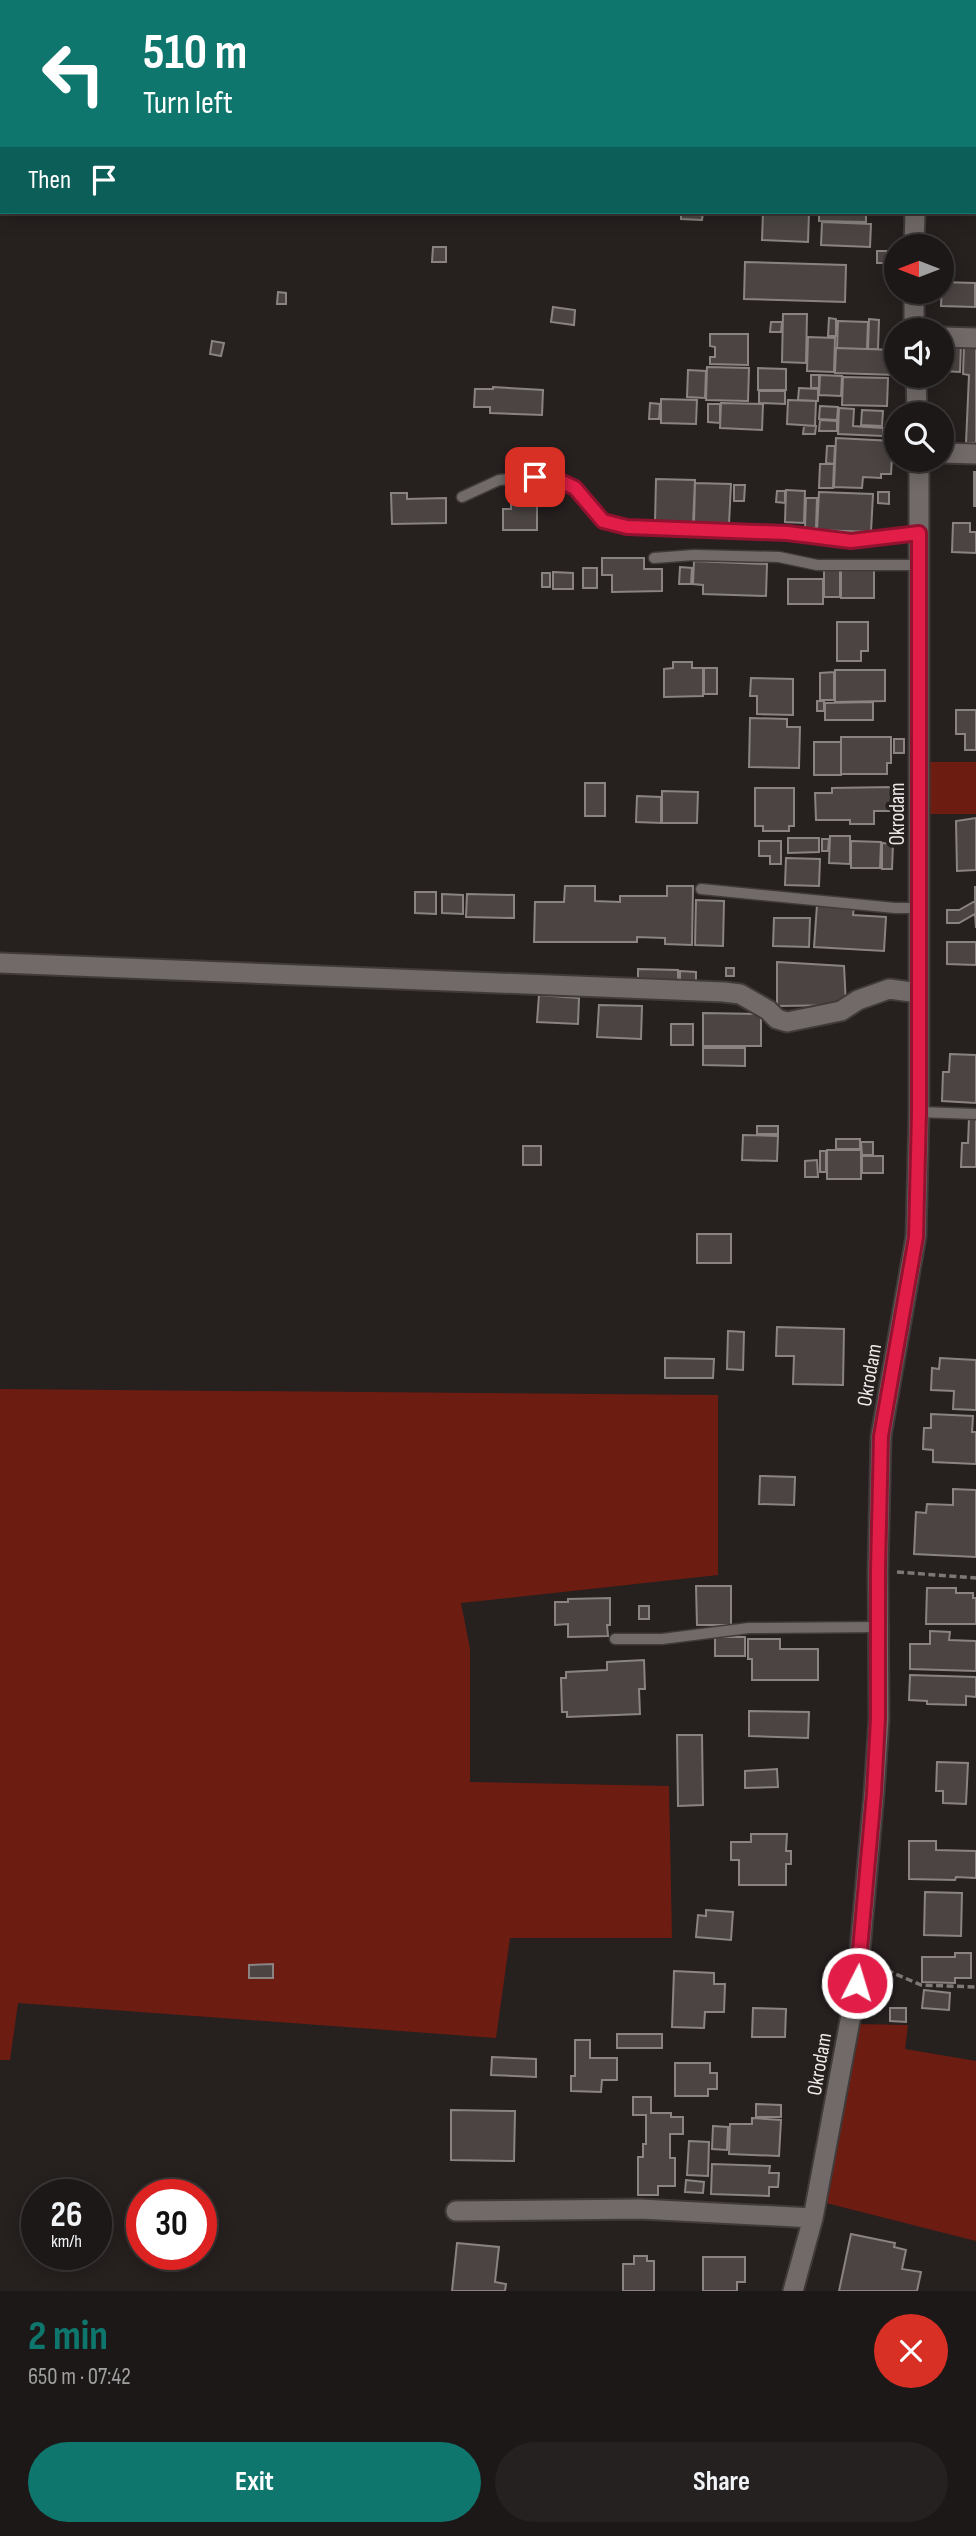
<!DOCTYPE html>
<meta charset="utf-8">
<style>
:root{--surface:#1c1817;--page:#252120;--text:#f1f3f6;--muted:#a0a0a1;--line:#3a3736;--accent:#0f766e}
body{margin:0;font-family:"Sofia Sans Condensed",sans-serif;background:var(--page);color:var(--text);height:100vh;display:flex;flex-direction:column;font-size:26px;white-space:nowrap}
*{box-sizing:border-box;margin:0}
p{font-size:23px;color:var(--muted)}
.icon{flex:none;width:38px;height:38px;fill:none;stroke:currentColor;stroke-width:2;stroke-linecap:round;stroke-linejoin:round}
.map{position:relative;height:2291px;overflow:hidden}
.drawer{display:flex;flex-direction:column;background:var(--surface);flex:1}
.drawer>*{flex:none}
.top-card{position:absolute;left:0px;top:0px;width:976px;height:214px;box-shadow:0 4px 18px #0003,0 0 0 2px var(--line);background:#0f766e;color:#fff;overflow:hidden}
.needle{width:46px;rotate:270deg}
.controls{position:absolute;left:884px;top:234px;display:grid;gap:14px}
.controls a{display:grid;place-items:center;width:70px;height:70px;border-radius:50%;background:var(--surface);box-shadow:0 4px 18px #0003,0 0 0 2px var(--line);font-size:35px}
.speed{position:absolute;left:21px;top:2179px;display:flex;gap:14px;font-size:35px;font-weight:700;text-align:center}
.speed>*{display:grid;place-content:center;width:91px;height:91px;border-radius:50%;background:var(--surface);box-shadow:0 4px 18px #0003,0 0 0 2px var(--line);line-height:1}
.speed small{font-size:18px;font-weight:400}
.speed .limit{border:10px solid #d22;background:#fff;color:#111}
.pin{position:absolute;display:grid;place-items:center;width:60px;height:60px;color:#fff;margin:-30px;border-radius:14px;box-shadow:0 4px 10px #0006}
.me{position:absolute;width:77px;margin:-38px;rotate:5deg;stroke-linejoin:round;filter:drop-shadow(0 0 5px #0008)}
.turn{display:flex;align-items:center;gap:24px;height:147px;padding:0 28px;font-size:32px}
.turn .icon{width:91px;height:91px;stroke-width:2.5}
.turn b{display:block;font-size:49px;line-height:60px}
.then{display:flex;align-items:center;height:66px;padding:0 28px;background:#0003;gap:14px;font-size:26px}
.round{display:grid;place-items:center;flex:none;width:74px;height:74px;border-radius:37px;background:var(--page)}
.head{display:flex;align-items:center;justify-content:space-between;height:119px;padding:0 28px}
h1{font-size:42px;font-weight:700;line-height:52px;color:var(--accent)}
.button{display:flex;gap:14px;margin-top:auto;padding:14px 28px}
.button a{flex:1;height:80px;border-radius:42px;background:var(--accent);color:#fff;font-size:28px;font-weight:700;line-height:80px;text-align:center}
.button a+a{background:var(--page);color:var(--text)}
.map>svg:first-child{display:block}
</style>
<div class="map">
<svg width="976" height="2291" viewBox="0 0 976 2291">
<rect width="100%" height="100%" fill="#26201f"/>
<path fill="#6d1c11" d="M922,0H976V90L975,2Z
M927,762H976V814H928Z
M0,1389L718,1395V1575L461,1603L470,1649V1782L669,1786L672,1938H510L496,2038L18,2003L10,2060H0Z
M857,2024L908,2025L905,2049L976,2061V2241L822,2202Z"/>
<path fill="#4b4443" stroke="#8a8382" stroke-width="2" d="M681,212H703L702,220L681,219Z
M763,212H809L808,242L762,240Z
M819,212H866V222L819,221Z
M822,222L871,224L870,247L821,245Z
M433,247H446V262H432Z
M877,251H887L886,263H877Z
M745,262L846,265L845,302L744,299Z
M942,282L975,283V307L941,306Z
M278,292L286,293V304H277Z
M553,307L575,310L574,325L551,322Z
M783,314H807L806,363L782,362Z
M829,318L836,319V336H828Z
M869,319L879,320L878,349H868Z
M838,321L868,322L867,349L837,348Z
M771,322H782L781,332H770Z
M710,334H748V365L710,364V357H715V347L710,346Z
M808,337L835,338L834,372L807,371Z
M212,341L224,343L221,356L210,354Z
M942,343H961L960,372L942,371Z
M964,345H976V443H966L969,375L963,374Z
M836,348L896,350V375L835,373Z
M707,367L749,368L748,401L706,400Z
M758,368L786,369V390H758Z
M688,370L706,371L705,398L687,397Z
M811,375H819V388H811Z
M820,375L842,376L841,396L819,395Z
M843,377L888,378L887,406L842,405Z
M493,387L543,390L542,415L490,413V407H474L475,389H493Z
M799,388L818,389V401L798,400Z
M759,391H785V404L759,403Z
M661,399L697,400L696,424L661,423Z
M788,400L816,401L815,426L787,424Z
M650,403L660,404L659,419H649Z
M721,403L763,404L762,430L720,428Z
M708,404H720V423L708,422Z
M820,406L838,407L837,420L819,419Z
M839,408L854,409L853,426L883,428V436L838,434Z
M862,410L883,411L882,426L861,425Z
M820,420L837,421V431H819Z
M804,426H816L815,434H803Z
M836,438L893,441L891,474H881V478L863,477L862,488L834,487Z
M827,446H835L834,464L826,463Z
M820,464H834L833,488H819Z
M974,472H976V506H974Z
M656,479L695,480L693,524L655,522Z
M695,483L731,484L729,524L694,523Z
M734,485H745L744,501H734Z
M786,490L805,491L804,523L785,522Z
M777,491H785V503L776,502Z
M819,492L873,494L871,532L817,530Z
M878,492H889V504L878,503Z
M391,493H407V499L446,498V523L392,524Z
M511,494H549V506H537V530H503V509H511Z
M806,498H817L816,528H805Z
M953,523H970V532H976V553L952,552Z
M602,558H644V569H662V591L612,592V575H602Z
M694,561L767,564L766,596L703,594V585L693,584Z
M680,567L692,568L691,584H679Z
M583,568H597V588H583Z
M824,570H840V597H824Z
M841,570H874V598H841Z
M553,572L573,573V589H553Z
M542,573H550V587H542Z
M788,579H823V604H788Z
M837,622H868V651H861V661H837Z
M673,662H692V668H703V696L664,697V669L673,668Z
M704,668H717V694H704Z
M835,670H885V701L835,702Z
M834,672V700H820V673Z
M751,678L793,679V715L757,714V696H750Z
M817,701H824V711H817Z
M873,702V720H825V703Z
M956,710H976V750H965V734H956Z
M750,718L787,719V727H800L799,768L749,767Z
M841,737H891V763H887V774H841Z
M894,739H904V753H894Z
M814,742H841V775H814Z
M585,783H605V816H585Z
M892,787V811H874V824H850V820H816L815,793H832V788Z
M755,788H794V826H789V831H763V826H755Z
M662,791L698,792L697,823H662Z
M637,796L661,797V823L636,822Z
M976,818V870L957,871L956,821Z
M830,836H850V864L829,863Z
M788,838H819V852L788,853Z
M822,839H829L828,851H822Z
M759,841H781V864H770V856H759Z
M851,841L881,842L880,868H851Z
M882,843L893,844L892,869H882Z
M786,858L820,859L819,886L785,885Z
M565,886H595V901L620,902V896H667V886H693L692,945L665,944V938L637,937V942H534L535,902H564Z
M975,886L976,928L975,914L959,923H947V910H959L975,901Z
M415,892H436V914L415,913Z
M442,894L463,895V914L442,913Z
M467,894L514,895V918L466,917Z
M696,900L724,901L723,946L695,945Z
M817,905L854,907L853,915L886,917L884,951L814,947Z
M774,918H810L809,947L773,946Z
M947,942H976V965L947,964Z
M777,962L844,966L846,1005L777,1006Z
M726,968H734V976H726Z
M638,969L678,970V984L638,982Z
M680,971L696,972V984H680Z
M539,995L579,998L578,1024L537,1022Z
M599,1005L642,1006L641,1039L597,1037Z
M703,1013L761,1014V1046H703Z
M671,1024H693V1045H671Z
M703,1048H745V1066L703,1065Z
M950,1054L976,1055V1103L942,1101L943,1072H949Z
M969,1118L976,1119V1167H961L962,1143H968Z
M757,1126H778V1134H757Z
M743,1135L778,1136L777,1161L742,1160Z
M836,1139H860V1149H836Z
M861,1142H873V1155H862Z
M523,1146H541V1165H523Z
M827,1150H861V1179H827Z
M820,1151H826V1172H820Z
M862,1156H883V1173H862Z
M817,1160L818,1177H805V1161Z
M697,1234H731V1263H697Z
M777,1327L844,1329L843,1385L793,1384L794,1356H776Z
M728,1331L744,1332L743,1370L727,1369Z
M665,1358L714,1359L713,1378H665Z
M940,1358L976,1360V1410L953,1409L954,1391L931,1390L932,1368L939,1369Z
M931,1414L973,1416L972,1432H976V1464L933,1462V1450L923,1449L924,1428H931Z
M760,1476L795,1477L794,1505L759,1504Z
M953,1489L976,1490V1557L914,1554L916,1512L926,1513L927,1504L953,1505Z
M696,1586H731V1625H697Z
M927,1588H956V1593H973V1598H976V1624H926Z
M610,1598V1625H607L608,1636L568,1637V1624L555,1625V1602H568V1599Z
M639,1606H649V1619H639Z
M930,1631L950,1632L949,1640L976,1641V1671L910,1669V1644H930Z
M715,1637H745V1656H715Z
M748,1639H780V1649H818V1680H752V1659H748Z
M644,1660L645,1689H639L640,1714L567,1717V1712H562L561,1678H566V1672L607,1670V1662Z
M910,1675L976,1677V1697L966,1696V1705L927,1704V1701L909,1700Z
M749,1711L809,1712L808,1738L749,1736Z
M677,1735H702L703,1805L678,1806Z
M937,1762L968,1763L966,1804L943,1803V1791H936Z
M777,1769L778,1787L745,1788V1771Z
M751,1834H787L786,1851H791V1864H786V1885H739V1860H731V1842H751Z
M909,1841H936V1850L976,1851V1878L956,1877L955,1880L909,1879Z
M925,1892L962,1893L961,1936L924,1935Z
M706,1910L733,1912L731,1940L696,1937L698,1915L706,1916Z
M955,1953H971V1978H955V1983L922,1982V1957H955Z
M273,1964V1978H249V1965Z
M674,1971L714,1973V1984H725L724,2012H705L704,2028L672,2027Z
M924,1990L950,1993L949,2010L922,2008Z
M753,2008L786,2009L785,2037H752Z
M890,2008H906V2022L890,2021Z
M617,2034H662V2048H617Z
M575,2040H590V2058H617V2080H602L601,2092L571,2091V2076H575Z
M492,2057L536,2059V2077L491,2075Z
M675,2063H710V2073H717V2089H708V2096H675Z
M633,2097H651V2113H671V2117H683V2134H670V2158H675V2186H658V2195H638V2157H643V2144H646V2115H633Z
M756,2104L781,2105V2117H756Z
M451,2110L515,2111L514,2161L451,2160Z
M752,2118L781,2120L779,2156L729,2154L730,2124H752Z
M713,2126L728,2127L727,2150L712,2149Z
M689,2141L709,2142L708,2176L687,2175Z
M712,2164L770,2166L769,2173H779L778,2187H769V2196L711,2194Z
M686,2180L704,2182L703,2193L685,2192Z
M851,2234L895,2243L894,2247L906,2250L902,2269L921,2272L917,2291H839Z
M457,2243L499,2247L495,2282L506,2284L505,2291H452Z
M634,2256H647V2261H654V2291H623V2264H634Z
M703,2257H745V2282H737V2291H703Z"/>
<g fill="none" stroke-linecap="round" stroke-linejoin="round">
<g stroke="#403b3a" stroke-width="13">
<path id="service" d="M975,99H976
M462,497L499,480L535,477L558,480L575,488L603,521L627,527L787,533L851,541L919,533
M654,558L694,555L779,557L817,565H919
M701,889L895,908H919
M919,1112L976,1114
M615,1639H662L749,1628L878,1627"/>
</g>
<g stroke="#403b3a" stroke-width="23">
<path id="minor" d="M916,2V0
M914,247L915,212
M914,331V292
M942,337L976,338
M916,376L917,415
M942,453L976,454
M0,963L724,992L740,994L768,1010L777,1019L787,1022L841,1011L858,1000L889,989L919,993
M456,2211L640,2209L813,2218
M793,2291L813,2218L857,1983L874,1793L879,1719L878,1570L881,1436L916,1236L919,1112V460"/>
</g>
<path stroke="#7d7877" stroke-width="3.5" stroke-dasharray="7 3.5" stroke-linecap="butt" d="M897,1572L976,1578
M877,1966L921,1985L976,1987"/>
<use href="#service" stroke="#716a69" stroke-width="10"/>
<use href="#minor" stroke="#716a69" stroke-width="19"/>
</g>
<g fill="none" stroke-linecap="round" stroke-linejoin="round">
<g stroke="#92132f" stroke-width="18">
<path id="route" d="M535,477L558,480L575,488L603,521L627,527L787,533L851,541L919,533V1112L916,1237L881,1436L878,1570V1719L874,1793L857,1983"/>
</g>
<use href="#route" stroke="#e11d48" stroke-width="12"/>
</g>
<g text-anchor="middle" stroke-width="7" stroke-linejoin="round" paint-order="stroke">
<g font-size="21" fill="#eeeae9" stroke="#26201f">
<text transform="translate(897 814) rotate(-90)" y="7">Okrodam</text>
<text transform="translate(869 1375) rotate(-80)" y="7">Okrodam</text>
<text transform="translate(819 2064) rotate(-80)" y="7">Okrodam</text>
</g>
</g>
</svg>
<div class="controls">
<a><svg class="needle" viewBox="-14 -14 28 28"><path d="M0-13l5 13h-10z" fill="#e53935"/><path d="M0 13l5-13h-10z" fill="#a0a0a1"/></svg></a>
<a><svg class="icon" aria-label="sound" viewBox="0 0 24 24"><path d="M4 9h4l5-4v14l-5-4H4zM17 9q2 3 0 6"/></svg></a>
<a><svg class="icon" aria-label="search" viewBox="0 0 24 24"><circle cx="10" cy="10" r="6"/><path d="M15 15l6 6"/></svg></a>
</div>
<div class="speed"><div>26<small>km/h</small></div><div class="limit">30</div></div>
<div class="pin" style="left:535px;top:477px;background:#d93025"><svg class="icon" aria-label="arrive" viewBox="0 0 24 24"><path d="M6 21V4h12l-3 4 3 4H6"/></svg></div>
<svg class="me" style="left:857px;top:1983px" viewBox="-20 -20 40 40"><circle r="17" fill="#e11d48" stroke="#fff" stroke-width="3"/><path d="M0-11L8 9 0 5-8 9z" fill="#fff"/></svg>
<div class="top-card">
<div class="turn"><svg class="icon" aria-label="left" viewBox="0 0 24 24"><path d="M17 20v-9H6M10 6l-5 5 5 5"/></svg><div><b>510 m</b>Turn left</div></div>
<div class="then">Then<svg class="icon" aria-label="arrive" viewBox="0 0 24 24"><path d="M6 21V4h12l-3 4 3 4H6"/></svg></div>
</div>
</div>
<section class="drawer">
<div class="head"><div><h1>2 min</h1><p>650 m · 07:42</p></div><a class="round" style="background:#d93025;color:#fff"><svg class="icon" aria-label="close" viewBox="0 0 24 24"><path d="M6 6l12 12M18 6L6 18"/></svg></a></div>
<div class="button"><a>Exit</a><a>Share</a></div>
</section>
